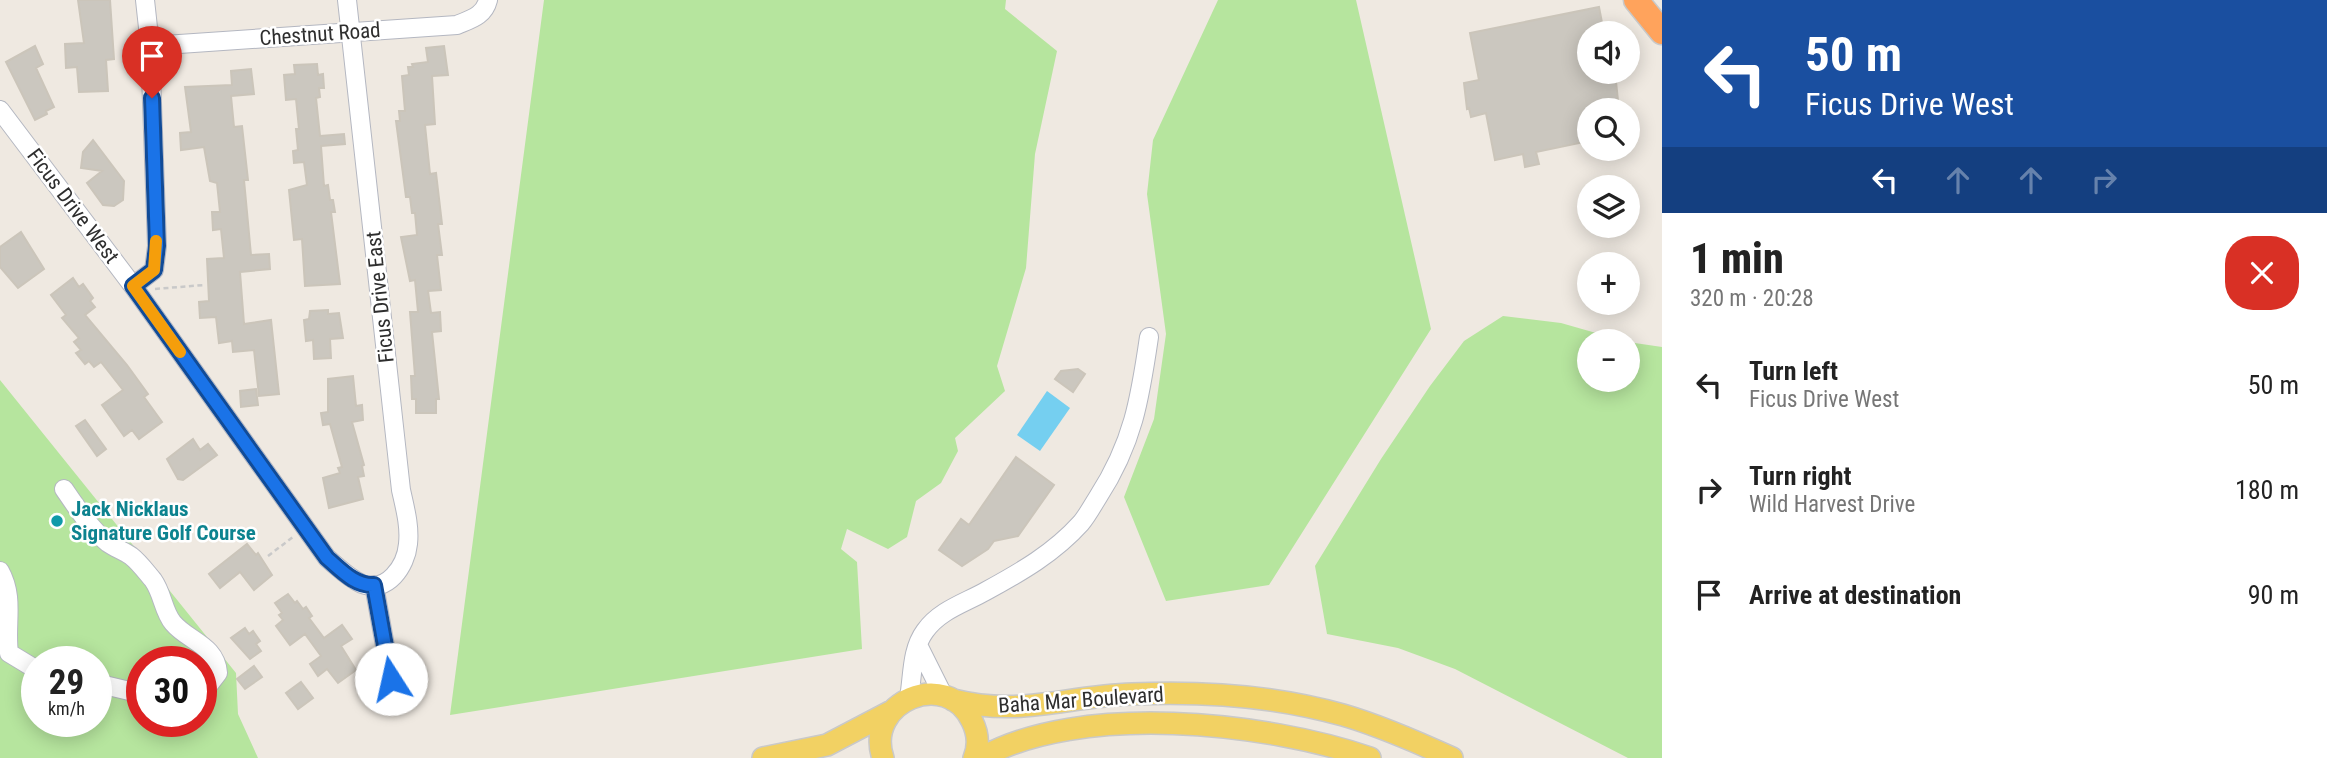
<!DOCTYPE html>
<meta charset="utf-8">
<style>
:root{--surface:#fff;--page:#f2f2f2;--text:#222;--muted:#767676}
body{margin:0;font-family:"Roboto Condensed",sans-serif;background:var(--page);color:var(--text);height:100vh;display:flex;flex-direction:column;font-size:26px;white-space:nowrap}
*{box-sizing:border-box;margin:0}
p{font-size:23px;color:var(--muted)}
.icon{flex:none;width:38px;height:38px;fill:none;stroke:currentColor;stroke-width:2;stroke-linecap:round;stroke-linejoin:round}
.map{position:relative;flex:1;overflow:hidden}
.details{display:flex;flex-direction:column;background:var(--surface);width:665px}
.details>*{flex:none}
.top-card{background:#1a4fa0;color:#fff;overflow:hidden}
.fabs{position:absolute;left:1577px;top:21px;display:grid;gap:14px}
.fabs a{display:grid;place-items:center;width:63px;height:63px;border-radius:50%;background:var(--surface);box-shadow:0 4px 18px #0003;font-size:35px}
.speed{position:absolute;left:21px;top:646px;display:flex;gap:14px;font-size:35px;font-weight:700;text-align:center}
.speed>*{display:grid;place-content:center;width:91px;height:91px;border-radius:50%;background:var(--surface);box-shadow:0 4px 18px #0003;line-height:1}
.speed small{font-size:18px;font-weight:400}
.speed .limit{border:10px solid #d22;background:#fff;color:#111}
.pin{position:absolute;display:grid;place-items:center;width:60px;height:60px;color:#fff;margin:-72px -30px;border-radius:50% 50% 50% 0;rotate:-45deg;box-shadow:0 0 7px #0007}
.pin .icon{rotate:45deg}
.me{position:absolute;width:77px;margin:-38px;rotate:350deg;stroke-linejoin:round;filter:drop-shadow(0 0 5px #0008)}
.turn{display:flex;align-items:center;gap:24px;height:147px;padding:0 28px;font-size:32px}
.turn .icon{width:91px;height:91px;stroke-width:2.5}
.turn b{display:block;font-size:49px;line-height:60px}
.lanes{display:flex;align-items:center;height:66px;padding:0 28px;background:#0003;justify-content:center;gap:35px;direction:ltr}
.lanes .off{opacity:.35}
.round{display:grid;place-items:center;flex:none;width:74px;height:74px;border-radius:28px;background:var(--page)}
.summary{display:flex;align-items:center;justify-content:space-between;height:119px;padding:0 28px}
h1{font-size:42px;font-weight:800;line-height:52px}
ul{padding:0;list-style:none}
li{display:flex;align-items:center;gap:21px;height:105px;padding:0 28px}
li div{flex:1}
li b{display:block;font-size:26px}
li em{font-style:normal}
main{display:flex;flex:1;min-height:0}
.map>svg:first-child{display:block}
</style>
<main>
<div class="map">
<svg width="1662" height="758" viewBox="0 0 1662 758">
<rect width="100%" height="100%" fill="#efe9e1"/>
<path fill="#b6e59e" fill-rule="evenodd" d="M544,0H1006L1005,9L1057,51L1035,154L1026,268L997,366L1005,391L955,438L958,451L941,483L916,501L907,537L888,549L847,529L841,549L857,562L862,649L450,715Z
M1218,0H1356L1431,329L1269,585L1166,601L1124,497L1154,419L1166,334L1147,194L1153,140Z
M1503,316L1561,323L1624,341H1589V380H1628V342L1662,347V758H1628L1455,669L1398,648L1327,634L1315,566L1381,459L1430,386L1464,341Z
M0,380L236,673L238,714L258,758H0ZM37,662H96V721H37ZM142,662H201V721H142Z"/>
<path fill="#75cff0" d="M1047,391L1070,408L1040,451L1017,435Z"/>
<path fill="#cbc7bf" stroke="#cbc5ba" stroke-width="2" d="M78,0H110L114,59L106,60L108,91L79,92L77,67L66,68L65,44L84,43Z
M1599,7L1604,33H1589V72H1615L1619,110H1589V141L1536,152L1539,164L1525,167L1523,154L1495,160L1486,113L1471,117L1469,108L1467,109L1464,83L1479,80L1470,33Z
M35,46L43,64L36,68L54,107L46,111L47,114L35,120L6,62Z
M444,46L448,75L432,76L435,124L425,125L430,174L436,173L442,224H438L442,255H437L441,290L428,291L431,313L440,312L441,331L432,332L439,399H436V413H416V399H412L411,376H415L410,312H418L415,280L410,281L401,237L417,235L415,213H412L410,197H406L396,121H400L399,111H405L402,76L409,75L408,67H413L412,64L428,62L426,48Z
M317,64L318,75L323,74L324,88H319L320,97L316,98L320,136L344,134L345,144L321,146L324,186L328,185L330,200H333L335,212H331L340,284L305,286L302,239L294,240L289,190L307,185L304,162L294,163L293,151L298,150L296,129H299L296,99L286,100L284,75L295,74L294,65Z
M251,69L254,94L231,96L234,127L242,126L248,180H244L251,255L269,254L270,269L240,272L244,324L271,320L279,394L259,396L254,350L233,352L232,341L219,343L216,317L200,318L199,302L209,301L207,259L224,258L221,229L213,230L212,212H220L217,183L210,181L204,147L181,150L180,133L191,132L185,87L232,85L231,71Z
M93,140L124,181L123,200L114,206L103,205L87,183L102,171L81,168L83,152Z
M21,232L44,269L18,288L0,267V247Z
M73,278L79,287L83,284L93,298L90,301L95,307L85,315L127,365L148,394L144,397L162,422L139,439L132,430L124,436L102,405L123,390L101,362L94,367L89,361L85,364L76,353L81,350L74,342L79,338L62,318L66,315L51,295Z
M328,310V314L339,313L343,338L330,339L331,358L314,359L313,340L306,341L304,320L309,319L310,311Z
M1078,369L1085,374L1073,392L1055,379L1061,371Z
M353,376L356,406L362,405L363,420L352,422L364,465L362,466L364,476L358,477L363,499L329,508L323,478L340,473L338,468L342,467L330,424L323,425L321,413L328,412V379Z
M256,389L258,405L241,407L240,391Z
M85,420L106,449L97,456L76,426Z
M193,439L200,450L208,444L217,455L183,480L178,479L167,459Z
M1016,457L1054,485L1018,536L994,541L988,549L962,566L939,550L961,519L969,525Z
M247,544L256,555L258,553L272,575L254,590L240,572L220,588L209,574Z
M288,594L295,603L297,601L303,609L306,607L312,616L309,618L324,638L342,625L352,639L341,646L356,670L338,683L327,669L318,676L310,664L321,656L305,634L290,645L276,626L283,620L279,615L282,613L275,603Z
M245,628L249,634L253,631L260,641L256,644L261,651L250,659L231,638Z
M254,666L262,677L245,689L237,679Z
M301,682L313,698L298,709L286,693Z"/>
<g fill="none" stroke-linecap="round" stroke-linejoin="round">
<g stroke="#b4b7c1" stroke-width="20">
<path id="minor" d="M150,46L457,25C471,19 484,16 488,0
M0,110L133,286L327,558C338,567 348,578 362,584C387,594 406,566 408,544C410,526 405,508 401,490L347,0
M133,286L154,270L157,246L150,46L145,0
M64,489C77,508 90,528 108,543C115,548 124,551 131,556C139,562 147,573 153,580C163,594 163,611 173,623C188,641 216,645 218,673L201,695
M0,571C15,598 5,624 9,653L37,670
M374,585L391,679
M918,645L943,695
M96,683L142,694
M909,698C913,675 911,650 925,631C940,610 965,603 986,591C1021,572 1054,553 1081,523C1087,516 1093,505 1098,497C1133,443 1140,399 1149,337"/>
</g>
<g stroke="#c9c9c9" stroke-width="24">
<path id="major" d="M953,700C1021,717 1066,696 1132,694C1202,691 1276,696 1343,715C1381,726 1417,742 1452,758
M763,758L827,745L890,712
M883,758C864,702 947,667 972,721C978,733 979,746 974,758
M981,758C1080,702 1266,722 1370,758"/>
</g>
<g stroke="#c9c9c9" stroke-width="27">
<path id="highway" d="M1636,0L1662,32"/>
</g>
<path stroke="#c9c9c9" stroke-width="2.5" stroke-dasharray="5 3.5" stroke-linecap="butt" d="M155,289L204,285
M268,556L293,537"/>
<use href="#minor" stroke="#fff" stroke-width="18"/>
<use href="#major" stroke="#f2d163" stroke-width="21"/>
<use href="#highway" stroke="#ffa35c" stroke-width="24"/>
</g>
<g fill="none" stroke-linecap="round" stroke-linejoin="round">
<g stroke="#114b97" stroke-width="18">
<path id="route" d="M152,98L157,246L154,270L133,286L327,558C341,570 355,586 374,585L391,679"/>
</g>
<use href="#route" stroke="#1a73e8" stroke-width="12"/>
<path stroke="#f59e0b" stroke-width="12" d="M156,241L154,270L133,286L180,352"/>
</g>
<circle fill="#0f9aa8" stroke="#fff" stroke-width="2.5" cx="57" cy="521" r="7"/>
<g text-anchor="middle" stroke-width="5" stroke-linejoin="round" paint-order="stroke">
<g font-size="21" fill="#2e2e2e" stroke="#fff">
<text transform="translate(320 34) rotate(-4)" y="7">Chestnut Road</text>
<text transform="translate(73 206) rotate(53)" y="7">Ficus Drive West</text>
<text transform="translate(380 297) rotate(-96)" y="7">Ficus Drive East</text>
<text transform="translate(1081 700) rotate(-4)" y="7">Baha Mar Boulevard</text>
</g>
<g font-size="21" font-weight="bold" fill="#0d838f" stroke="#fff" text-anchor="start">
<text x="71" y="516">Jack Nicklaus<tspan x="71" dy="24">Signature Golf Course</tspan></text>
</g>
</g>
</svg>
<div class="fabs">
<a><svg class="icon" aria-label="sound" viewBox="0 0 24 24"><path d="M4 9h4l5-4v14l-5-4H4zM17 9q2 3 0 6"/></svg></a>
<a><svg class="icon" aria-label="search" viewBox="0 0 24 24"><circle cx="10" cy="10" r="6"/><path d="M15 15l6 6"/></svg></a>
<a><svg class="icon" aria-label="layers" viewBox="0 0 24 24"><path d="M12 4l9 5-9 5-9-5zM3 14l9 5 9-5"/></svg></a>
<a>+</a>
<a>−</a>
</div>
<div class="speed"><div>29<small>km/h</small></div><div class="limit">30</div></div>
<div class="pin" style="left:152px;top:98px;background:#d93025"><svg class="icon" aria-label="arrive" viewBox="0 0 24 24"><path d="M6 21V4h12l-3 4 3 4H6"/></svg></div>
<svg class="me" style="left:391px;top:679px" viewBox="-20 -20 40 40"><circle r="19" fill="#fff"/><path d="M0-13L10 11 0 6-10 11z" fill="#1a73e8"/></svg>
</div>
<section class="details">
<div class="top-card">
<div class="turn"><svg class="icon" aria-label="left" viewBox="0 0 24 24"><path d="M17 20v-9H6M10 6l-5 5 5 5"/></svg><div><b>50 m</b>Ficus Drive West</div></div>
<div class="lanes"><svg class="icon" aria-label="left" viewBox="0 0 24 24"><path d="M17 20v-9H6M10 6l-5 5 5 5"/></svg><svg class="icon off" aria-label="ahead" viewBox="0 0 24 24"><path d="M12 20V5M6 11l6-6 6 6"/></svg><svg class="icon off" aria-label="ahead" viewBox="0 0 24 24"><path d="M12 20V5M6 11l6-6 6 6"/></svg><svg class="icon off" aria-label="right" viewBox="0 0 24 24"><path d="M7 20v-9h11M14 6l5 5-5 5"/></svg></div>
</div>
<div class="summary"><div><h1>1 min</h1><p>320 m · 20:28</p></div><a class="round" style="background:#d93025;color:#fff"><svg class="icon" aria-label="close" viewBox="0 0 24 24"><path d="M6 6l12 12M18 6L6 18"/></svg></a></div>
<ul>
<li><svg class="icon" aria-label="left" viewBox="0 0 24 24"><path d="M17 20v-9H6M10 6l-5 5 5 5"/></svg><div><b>Turn left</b><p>Ficus Drive West</p></div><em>50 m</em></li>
<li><svg class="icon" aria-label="right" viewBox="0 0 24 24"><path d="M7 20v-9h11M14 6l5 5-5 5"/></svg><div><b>Turn right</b><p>Wild Harvest Drive</p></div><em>180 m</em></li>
<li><svg class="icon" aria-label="arrive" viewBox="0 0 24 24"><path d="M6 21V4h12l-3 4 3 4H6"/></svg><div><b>Arrive at destination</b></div><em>90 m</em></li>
</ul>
</section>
</main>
